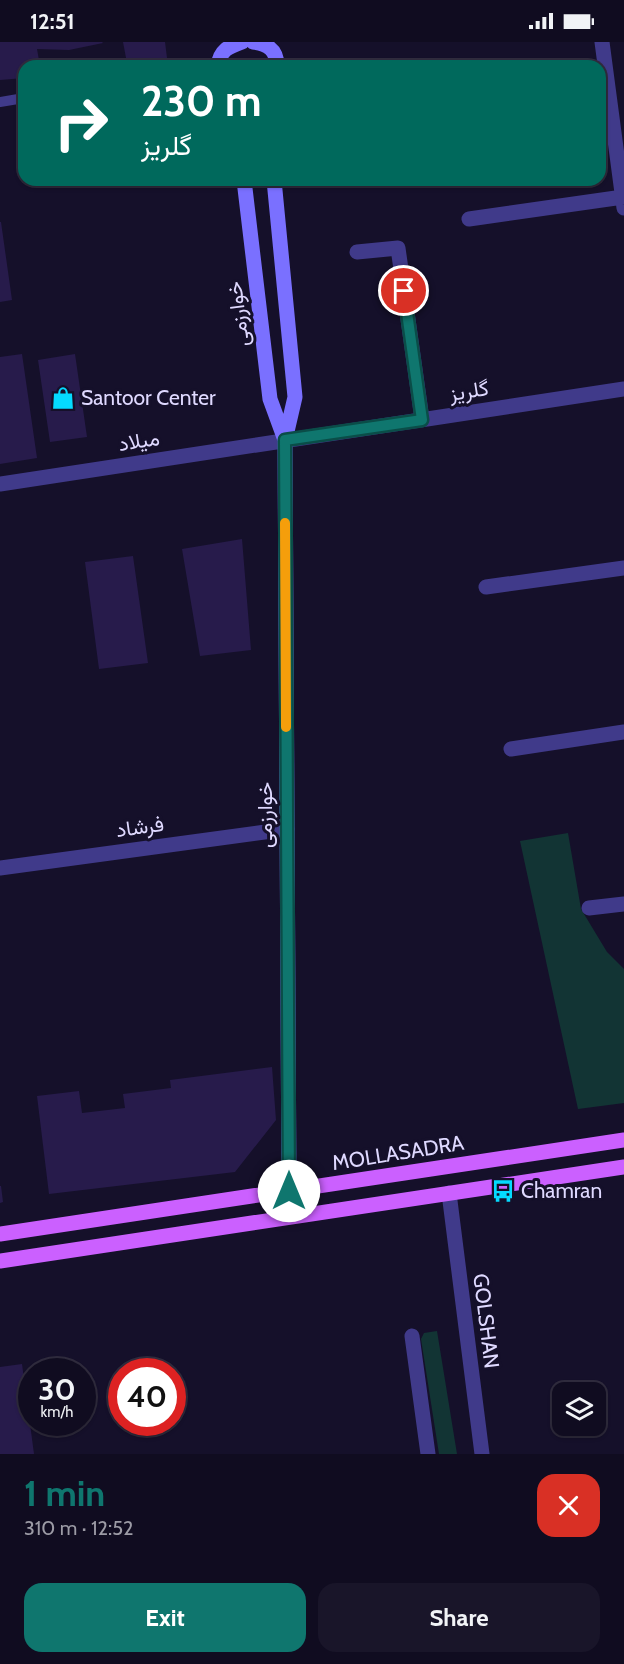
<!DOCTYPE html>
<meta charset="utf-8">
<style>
:root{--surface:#100c20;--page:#191529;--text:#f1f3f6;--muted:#9c9ba5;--line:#302c3e;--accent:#0f766e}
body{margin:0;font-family:Cabin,Vazirmatn,sans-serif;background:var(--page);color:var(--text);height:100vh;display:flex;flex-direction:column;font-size:22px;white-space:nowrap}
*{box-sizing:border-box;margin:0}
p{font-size:20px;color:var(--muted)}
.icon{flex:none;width:33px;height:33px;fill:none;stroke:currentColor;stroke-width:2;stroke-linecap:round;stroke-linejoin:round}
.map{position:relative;height:1412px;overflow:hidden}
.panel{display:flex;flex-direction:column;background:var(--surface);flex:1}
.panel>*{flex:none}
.guide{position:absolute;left:18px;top:18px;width:588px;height:126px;border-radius:18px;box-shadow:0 2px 4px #0004,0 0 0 2px var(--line);background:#00695c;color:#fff;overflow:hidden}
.buttons{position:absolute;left:552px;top:1340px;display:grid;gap:12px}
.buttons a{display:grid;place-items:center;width:54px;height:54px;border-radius:12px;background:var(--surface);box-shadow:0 2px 4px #0004,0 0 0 2px var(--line);font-size:30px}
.speed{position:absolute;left:18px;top:1316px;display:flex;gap:12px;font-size:30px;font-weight:700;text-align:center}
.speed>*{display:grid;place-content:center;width:78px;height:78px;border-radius:50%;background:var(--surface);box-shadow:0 2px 4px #0004,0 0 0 2px var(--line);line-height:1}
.speed small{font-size:15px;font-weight:400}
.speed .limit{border:9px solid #d22;background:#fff;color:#111}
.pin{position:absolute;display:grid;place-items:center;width:51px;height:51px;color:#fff;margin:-26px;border:3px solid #fff;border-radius:50%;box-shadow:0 2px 6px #0007}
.me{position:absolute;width:66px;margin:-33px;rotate:0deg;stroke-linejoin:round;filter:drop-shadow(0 0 4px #0008)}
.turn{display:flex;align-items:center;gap:21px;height:126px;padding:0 24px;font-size:27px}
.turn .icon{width:78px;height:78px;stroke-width:2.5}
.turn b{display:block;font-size:42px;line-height:51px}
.round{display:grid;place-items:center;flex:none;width:63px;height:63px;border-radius:18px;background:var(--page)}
.overview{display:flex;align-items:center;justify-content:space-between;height:102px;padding:0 24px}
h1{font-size:36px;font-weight:700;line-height:45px;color:var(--accent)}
.cta{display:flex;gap:12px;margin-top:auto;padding:12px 24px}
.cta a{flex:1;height:69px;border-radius:18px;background:var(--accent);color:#fff;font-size:24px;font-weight:700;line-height:69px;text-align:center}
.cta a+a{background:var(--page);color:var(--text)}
.status{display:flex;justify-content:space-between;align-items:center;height:42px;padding:0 30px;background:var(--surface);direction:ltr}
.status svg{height:16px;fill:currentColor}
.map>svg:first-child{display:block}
</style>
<div class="status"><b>12:51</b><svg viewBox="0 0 49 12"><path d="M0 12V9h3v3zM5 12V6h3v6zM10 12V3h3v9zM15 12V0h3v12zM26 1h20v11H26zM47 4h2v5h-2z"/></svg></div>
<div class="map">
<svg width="624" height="1412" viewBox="0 0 624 1412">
<rect width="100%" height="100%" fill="#15102a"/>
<path fill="#123434" d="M568,791L581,867L607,910L624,927V1061L578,1067L520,799Z
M437,1289L457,1412H439L421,1297L424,1291Z"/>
<path fill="#271b4b" d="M0,0H102L103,1L69,8L37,7L40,24H24V36L0,38Z
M123,0H165L167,16L127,21Z
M0,180H1L12,258L0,260Z
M22,312L37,416L0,422V315Z
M75,312L87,395L50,400L38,318Z
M242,497L251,608L200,614L182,507Z
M133,514L148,621L99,627L85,520Z
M272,1025L276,1078L235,1130L49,1152L37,1054L79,1049L82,1071L125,1066L123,1052L171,1046L170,1038Z
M0,1144H1L3,1160L0,1161Z
M22,1322L34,1412H0V1325Z"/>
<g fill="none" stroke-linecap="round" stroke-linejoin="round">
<path stroke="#403a8a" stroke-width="10" d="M0,60L24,56"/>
<path stroke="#403a8a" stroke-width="15" d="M602,0L624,166
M469,177L623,155
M357,210L398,206L422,377
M0,442L624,347
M486,545L624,526
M511,707L624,690
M0,826L287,787
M589,866L624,862
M449,1151L482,1412
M412,1294L428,1412"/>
<path stroke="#7a70ff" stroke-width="15" d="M253,0C268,2 277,8 277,24
M218,24C220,8 228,5 242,0
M244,138L270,357L285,398
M274,138L295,355L285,398L289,1149"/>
<path stroke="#cb60ff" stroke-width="15" d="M0,1192L624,1098
M0,1219L624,1125"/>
</g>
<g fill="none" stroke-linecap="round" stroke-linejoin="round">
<g stroke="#0a4d48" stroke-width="15">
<path id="route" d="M289,1149L285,398L422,378L404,249"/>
</g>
<use href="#route" stroke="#0f766e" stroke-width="10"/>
<path stroke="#f59e0b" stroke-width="10" d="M285,481L286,685"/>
</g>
<defs>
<g id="shop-bare" transform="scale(1.8)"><path d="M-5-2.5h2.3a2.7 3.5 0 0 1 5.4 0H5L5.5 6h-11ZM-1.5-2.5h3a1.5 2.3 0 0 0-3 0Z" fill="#05daff" stroke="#15102a" stroke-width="2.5" paint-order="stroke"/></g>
<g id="bus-bare" transform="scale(1.8)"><path d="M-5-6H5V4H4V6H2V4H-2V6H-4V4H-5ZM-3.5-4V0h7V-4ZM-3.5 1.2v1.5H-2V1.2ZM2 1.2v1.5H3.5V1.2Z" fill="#05daff" stroke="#15102a" stroke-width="2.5" paint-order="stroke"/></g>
</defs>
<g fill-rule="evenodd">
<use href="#shop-bare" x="63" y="356"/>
<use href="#bus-bare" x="503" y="1149"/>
</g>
<g text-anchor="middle" stroke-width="6" stroke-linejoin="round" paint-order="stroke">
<g font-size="21" fill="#dfd9ff" stroke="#15102a">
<text transform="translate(238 272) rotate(-97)" y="7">خوارزمی</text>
<text transform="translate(469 349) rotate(-9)" y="7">گلریز</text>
<text transform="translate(139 399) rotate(-9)" y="7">میلاد</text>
<text transform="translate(265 773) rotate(-90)" y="7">خوارزمی</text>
<text transform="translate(140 785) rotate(-8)" y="7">فرشاد</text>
<text transform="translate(398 1111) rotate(-9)" y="7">MOLLASADRA</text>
<text transform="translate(486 1279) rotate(83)" y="7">GOLSHAN</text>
</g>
<g font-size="21" fill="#dfd9ff" stroke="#15102a" text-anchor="start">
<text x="81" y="363">Santoor Center</text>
<text x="521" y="1156">Chamran</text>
</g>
</g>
</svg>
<div class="buttons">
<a><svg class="icon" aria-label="layers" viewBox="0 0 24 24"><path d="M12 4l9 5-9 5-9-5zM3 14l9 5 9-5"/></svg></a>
</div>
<div class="speed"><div>30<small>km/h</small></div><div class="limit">40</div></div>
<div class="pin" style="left:404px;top:249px;background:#d93025"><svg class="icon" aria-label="arrive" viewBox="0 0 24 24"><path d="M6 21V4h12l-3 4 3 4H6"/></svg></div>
<svg class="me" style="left:289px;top:1149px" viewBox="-20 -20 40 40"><circle r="19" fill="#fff"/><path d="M0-13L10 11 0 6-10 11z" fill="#0f766e"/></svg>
<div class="guide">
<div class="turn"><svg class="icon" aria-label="right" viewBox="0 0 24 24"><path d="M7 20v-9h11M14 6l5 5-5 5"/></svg><div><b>230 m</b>گلریز</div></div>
</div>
</div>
<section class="panel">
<div class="overview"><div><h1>1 min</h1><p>310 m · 12:52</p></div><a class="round" style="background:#d93025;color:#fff"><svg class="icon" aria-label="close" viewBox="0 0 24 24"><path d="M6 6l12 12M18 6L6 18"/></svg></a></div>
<div class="cta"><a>Exit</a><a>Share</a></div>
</section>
